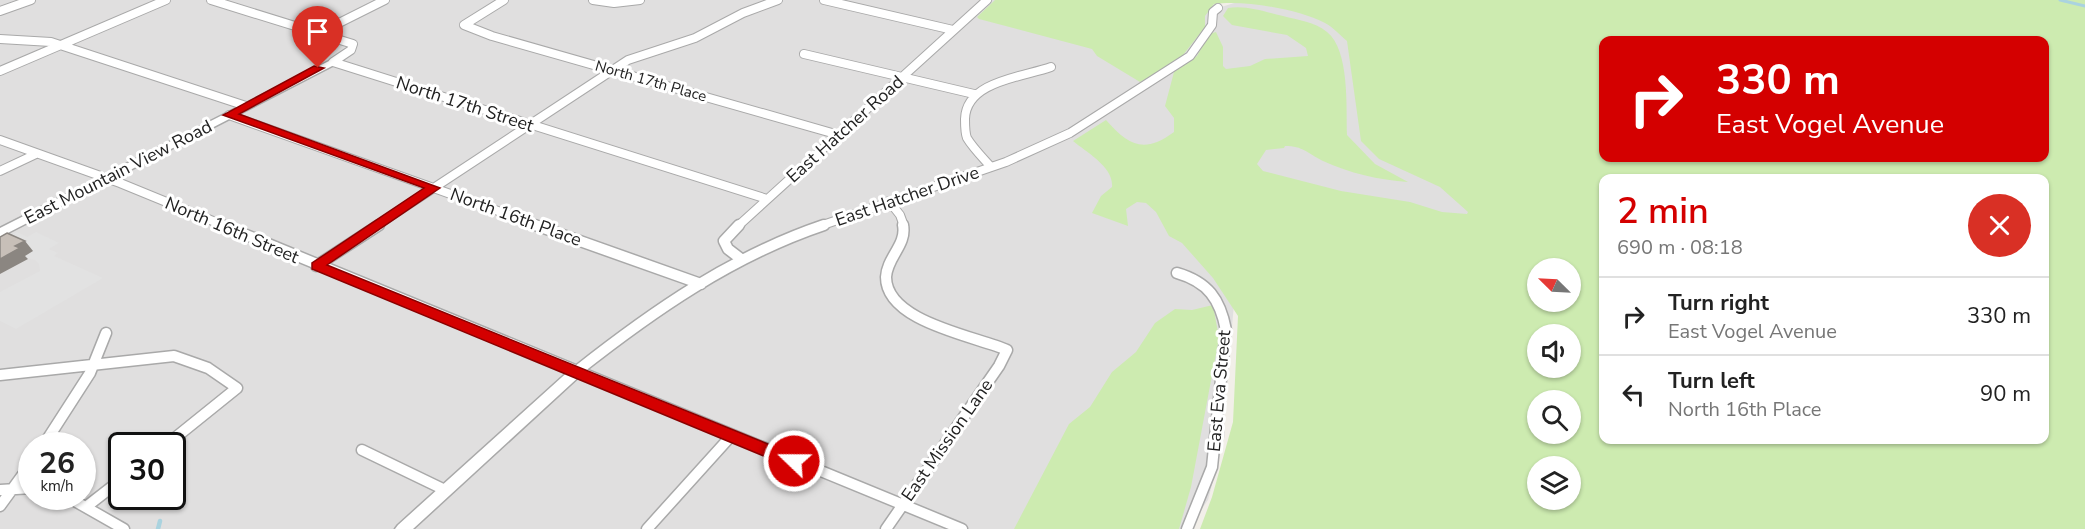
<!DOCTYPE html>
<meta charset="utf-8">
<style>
:root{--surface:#fff;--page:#f6f6f6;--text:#222;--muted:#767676;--line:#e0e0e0;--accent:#d40000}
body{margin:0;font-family:"Nunito Sans",sans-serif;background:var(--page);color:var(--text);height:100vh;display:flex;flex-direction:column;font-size:22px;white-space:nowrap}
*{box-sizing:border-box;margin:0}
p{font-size:20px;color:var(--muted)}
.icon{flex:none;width:33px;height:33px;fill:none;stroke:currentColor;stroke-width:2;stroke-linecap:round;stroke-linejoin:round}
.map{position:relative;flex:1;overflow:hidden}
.side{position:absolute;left:1599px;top:174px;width:450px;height:270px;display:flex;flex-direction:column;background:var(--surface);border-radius:12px;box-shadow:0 2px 4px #0004}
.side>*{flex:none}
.hud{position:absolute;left:1599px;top:36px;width:450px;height:126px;border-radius:12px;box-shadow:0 2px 4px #0004;background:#d40000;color:#fff;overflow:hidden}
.needle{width:39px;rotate:294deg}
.fabs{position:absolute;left:1527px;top:258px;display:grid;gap:12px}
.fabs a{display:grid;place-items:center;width:54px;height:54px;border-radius:50%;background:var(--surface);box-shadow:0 2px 4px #0004;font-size:30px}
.speed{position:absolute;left:18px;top:432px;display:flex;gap:12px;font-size:30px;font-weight:700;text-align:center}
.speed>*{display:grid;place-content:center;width:78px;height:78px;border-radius:50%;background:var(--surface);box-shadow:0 2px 4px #0004;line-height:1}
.speed small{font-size:15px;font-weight:400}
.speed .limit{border:3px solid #111;border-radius:9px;background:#fff;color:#111}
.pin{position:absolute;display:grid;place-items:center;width:51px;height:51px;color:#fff;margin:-62px -26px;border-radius:50% 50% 50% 0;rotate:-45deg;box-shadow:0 0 6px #0007}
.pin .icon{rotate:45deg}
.me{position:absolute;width:66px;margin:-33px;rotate:292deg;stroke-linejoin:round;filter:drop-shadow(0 0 4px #0008)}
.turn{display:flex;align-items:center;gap:21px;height:126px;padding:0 18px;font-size:27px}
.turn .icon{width:78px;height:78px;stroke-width:2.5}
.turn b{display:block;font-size:42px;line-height:51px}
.round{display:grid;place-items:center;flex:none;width:63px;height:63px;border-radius:32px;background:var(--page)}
.overview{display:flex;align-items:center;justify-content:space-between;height:102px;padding:0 18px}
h1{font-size:36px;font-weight:600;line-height:45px;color:var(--accent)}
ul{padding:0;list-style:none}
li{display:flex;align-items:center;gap:18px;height:78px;padding:0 18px;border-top:2px solid var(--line)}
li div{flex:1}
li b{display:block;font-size:22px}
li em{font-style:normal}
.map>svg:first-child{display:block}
</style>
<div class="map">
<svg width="2085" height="529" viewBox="0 0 2085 529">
<rect width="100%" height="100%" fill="#f2efe9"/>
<path fill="#e0dfdf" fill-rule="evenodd" d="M0,0H996L1201,4L1218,8L1244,0L1522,31L1470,234L1189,219L1234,304L1224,417L1225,435L1208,500L1188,529H0ZM32,446H82V496H32ZM122,446H172V496H122Z"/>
<path fill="#cdebb0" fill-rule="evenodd" d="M995,0H2085V529H1200L1212,497L1233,422L1238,316L1213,278L1182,243L1169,236L1156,212L1146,203L1137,202L1126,209L1128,226L1092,213L1101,196L1112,187C1114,167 1086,152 1073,141L1106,120C1129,146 1144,154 1174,132V118L1165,106L1174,72L1197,56L1209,34L1216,32L1223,47V66L1226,69L1250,66L1265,59L1308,56L1306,48L1287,35L1232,25L1223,16L1228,8C1247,5 1265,12 1283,16C1298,20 1315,22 1327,32C1350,50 1346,108 1347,135L1375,164L1408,182C1379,180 1349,173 1323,161C1307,153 1303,146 1285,146L1284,148L1266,150L1257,164L1263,171L1341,191L1410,202L1442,212L1467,214L1468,212L1440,187L1379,159L1361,141L1347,41C1341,36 1333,27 1325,23C1297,9 1246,0 1214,4L1205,16V27L1176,64L1140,82L1097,56L1092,49L979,19L977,17ZM1604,40H2044V158H1604ZM1604,178H2044V440H1604ZM1538,268H1570V302H1538ZM1538,334H1570V368H1538ZM1538,400H1570V434H1538ZM1538,466H1570V500H1538Z
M1213,305L1219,338L1191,487L1179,529H1014L1069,424L1090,407L1112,372L1136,352L1155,323L1175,309L1192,310Z"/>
<path fill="#e2e2e2" d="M17,232L27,237L36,232L59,243L49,249L58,253L54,256L103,278L16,329L0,321V292L40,271L39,264L35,260L23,257L32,251L5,238Z"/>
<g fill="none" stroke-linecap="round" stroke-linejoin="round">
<path stroke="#aad3df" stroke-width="3" d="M2060,0L2085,6"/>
<path stroke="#aad3df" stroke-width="4.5" d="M158,529L160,521"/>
<g stroke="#a9a9a9" stroke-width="10">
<path id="minor-far1" d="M211,0L353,44L351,50L333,62L767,199
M504,0L464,25L492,36L839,135
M593,0L614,3L640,0
M824,0L953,30
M0,11L31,0
M321,32L385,0
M0,39L51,42L246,106
M804,54L974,94
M0,71L166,0
M229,115L540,226
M0,140L120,183L225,226
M991,167C983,158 973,148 967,138C965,133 965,125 965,119C966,81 1023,77 1051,67
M0,171L36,154
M889,201L900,215L904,226
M376,226L628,60L695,38L743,13L778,0
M738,226L987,0
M820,226L1006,162L1070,133L1190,56L1212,25L1213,12L1218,8"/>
</g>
<g stroke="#a9a9a9" stroke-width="13">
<path id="minor" d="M222,225L962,529
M535,225L701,284
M739,225L724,241L728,249L741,259
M316,266L379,225
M1177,273C1208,282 1220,299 1226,330L1212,467L1187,529
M577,371C653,311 732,256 824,225
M0,375L174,356L208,368L237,388L165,446
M43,446L90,373L106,333
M362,450L445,490
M0,490L32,488
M66,496L124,529
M0,506L32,462
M86,507L122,479
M647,529L731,436
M886,529L999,366L1007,350C975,336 886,322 886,277C887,257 907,245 903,225"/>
</g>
<g stroke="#a9a9a9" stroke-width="3">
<path id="tertiary" d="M333,59L338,62L336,64L0,237V228Z
M577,366L582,368L584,371L582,374L413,529H395L398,525L572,368Z"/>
</g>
<use href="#minor-far1" stroke="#fff" stroke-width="8"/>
<use href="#minor" stroke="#fff" stroke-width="10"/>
<use href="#tertiary" fill="#fff" fill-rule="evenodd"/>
</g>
<path fill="#8b8681" d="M25,241L33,251L25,256L28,259L0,274V259L15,246Z"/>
<path fill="#c7bfb8" stroke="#8b8681" stroke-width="1.5" d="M7,233L25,241L15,246L20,248L0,259V237Z"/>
<path fill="#d40000" stroke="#8a0000" stroke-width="1.5" d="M314,66L324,68L239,114L440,188L327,265L800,457L802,461L800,466H788L312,269V263L424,188L223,115Z"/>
<g text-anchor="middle" stroke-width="6" stroke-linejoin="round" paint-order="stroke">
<g font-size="15" fill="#222" stroke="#fff">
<text transform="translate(651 81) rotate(16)" y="5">North 17th Place</text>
</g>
<g font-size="18" fill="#222" stroke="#fff">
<text transform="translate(465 104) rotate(18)" y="6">North 17th Street</text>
<text transform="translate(845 129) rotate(-42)" y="6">East Hatcher Road</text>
<text transform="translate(118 172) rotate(-27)" y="6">East Mountain View Road</text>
<text transform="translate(907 196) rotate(-19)" y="6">East Hatcher Drive</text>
<text transform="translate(516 217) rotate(20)" y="6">North 16th Place</text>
<text transform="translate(232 230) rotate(23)" y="6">North 16th Street</text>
<text transform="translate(1219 391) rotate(-85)" y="6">East Eva Street</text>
<text transform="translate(947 440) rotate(-55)" y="6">East Mission Lane</text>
</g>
</g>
</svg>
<div class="fabs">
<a><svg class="needle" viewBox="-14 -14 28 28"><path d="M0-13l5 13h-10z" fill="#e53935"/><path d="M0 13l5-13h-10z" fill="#767676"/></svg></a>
<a><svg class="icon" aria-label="sound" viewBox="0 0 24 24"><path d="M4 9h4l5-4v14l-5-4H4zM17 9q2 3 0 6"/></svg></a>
<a><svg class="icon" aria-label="search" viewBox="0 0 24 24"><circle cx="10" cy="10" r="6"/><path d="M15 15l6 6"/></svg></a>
<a><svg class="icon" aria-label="layers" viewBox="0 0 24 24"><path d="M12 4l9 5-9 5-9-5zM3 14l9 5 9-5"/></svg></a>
</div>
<div class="speed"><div>26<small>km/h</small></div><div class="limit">30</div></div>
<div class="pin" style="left:318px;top:68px;background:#d93025"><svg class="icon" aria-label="arrive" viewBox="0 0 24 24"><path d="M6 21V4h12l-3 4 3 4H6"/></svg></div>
<svg class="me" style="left:794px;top:461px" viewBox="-20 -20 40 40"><circle r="17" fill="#d40000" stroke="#fff" stroke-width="3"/><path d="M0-11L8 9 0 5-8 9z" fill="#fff"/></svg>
<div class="hud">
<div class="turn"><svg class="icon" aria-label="right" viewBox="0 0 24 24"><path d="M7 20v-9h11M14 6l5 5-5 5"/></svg><div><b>330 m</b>East Vogel Avenue</div></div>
</div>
<section class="side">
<div class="overview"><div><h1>2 min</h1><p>690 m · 08:18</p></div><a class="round" style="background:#d93025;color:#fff"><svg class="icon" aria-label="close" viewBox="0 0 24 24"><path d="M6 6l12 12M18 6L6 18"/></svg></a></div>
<ul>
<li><svg class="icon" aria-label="right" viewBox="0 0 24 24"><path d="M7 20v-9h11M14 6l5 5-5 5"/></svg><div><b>Turn right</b><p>East Vogel Avenue</p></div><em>330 m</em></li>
<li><svg class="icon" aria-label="left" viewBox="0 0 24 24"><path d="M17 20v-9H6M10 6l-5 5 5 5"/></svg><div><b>Turn left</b><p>North 16th Place</p></div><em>90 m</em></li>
</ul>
</section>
</div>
